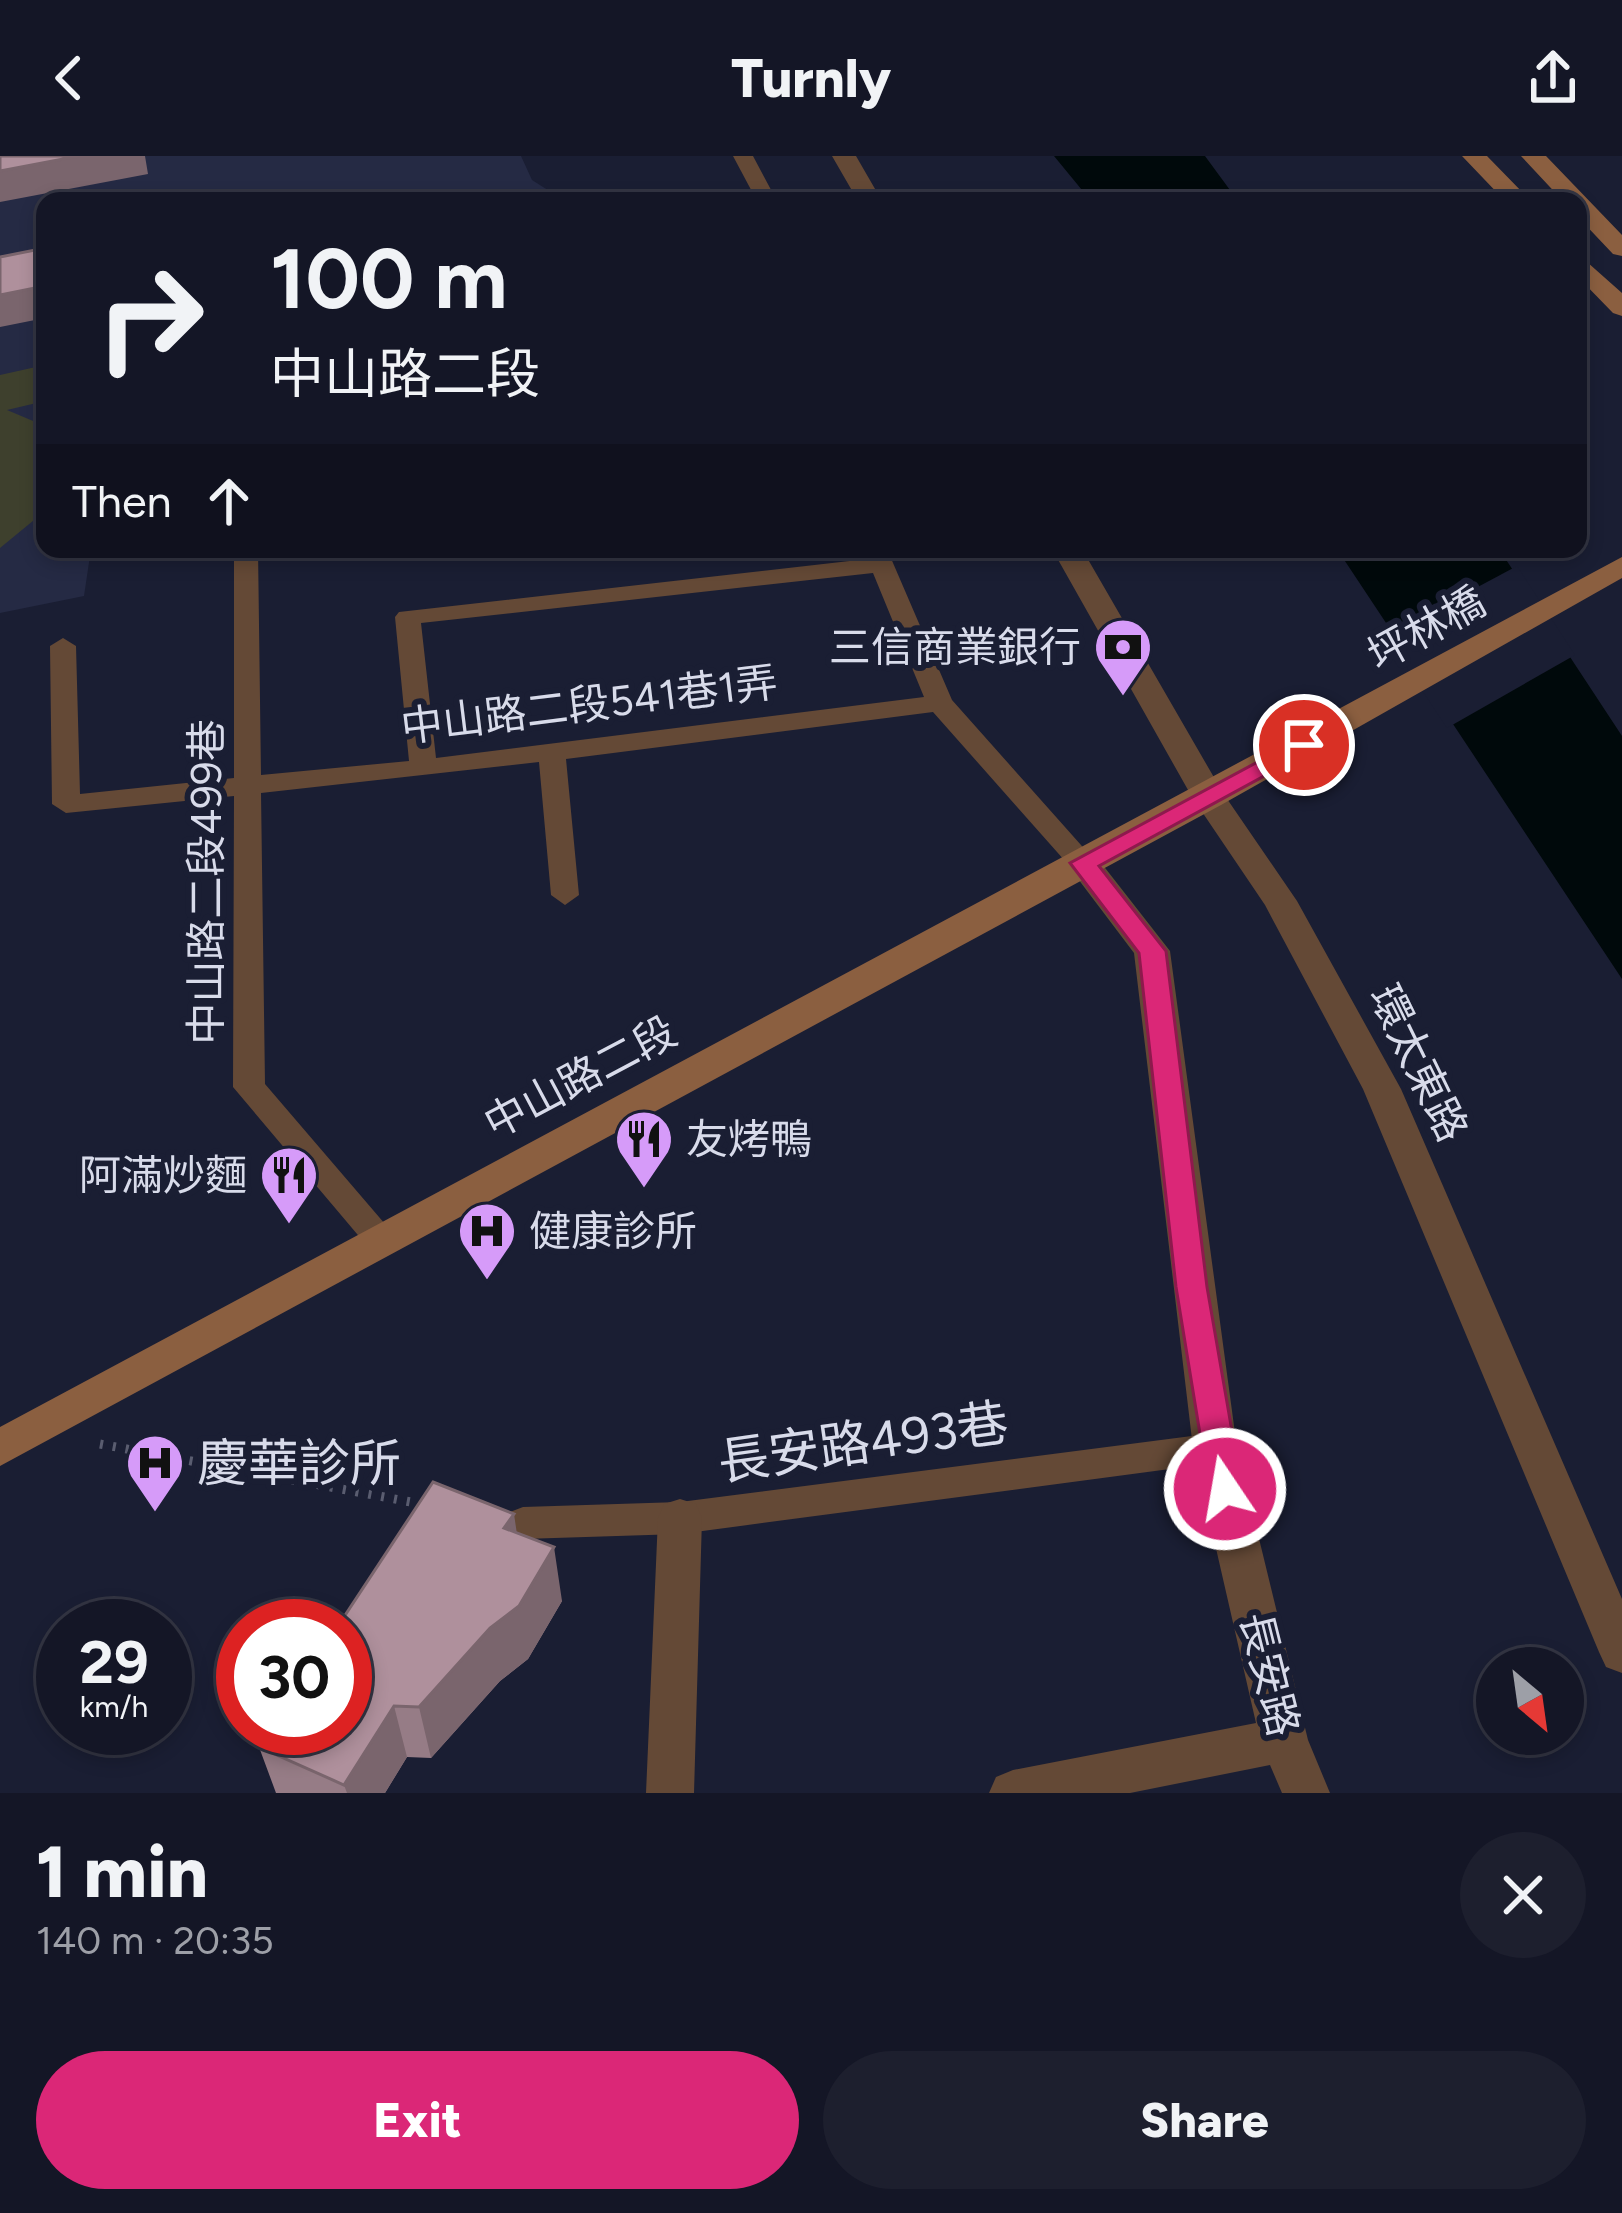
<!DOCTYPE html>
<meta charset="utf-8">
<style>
:root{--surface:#141626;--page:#1d1f2e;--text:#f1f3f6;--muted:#9d9fa7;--line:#333543;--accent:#db2777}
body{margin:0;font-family:Figtree,"Noto Sans TC",sans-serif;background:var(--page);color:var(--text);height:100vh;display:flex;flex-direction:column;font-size:45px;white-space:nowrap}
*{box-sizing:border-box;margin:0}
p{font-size:39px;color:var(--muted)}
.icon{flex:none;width:66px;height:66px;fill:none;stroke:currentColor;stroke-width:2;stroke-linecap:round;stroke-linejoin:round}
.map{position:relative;height:1637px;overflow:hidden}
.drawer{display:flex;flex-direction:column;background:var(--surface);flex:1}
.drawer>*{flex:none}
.banner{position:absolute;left:36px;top:36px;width:1551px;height:366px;border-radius:24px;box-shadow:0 6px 18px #0003,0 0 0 3px var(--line);background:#141626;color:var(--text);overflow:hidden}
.needle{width:78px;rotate:151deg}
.tools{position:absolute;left:1476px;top:1491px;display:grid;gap:24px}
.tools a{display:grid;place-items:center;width:108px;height:108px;border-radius:50%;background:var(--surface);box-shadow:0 6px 18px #0003,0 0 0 3px var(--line);font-size:60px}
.speed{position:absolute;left:36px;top:1443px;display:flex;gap:24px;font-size:60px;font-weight:700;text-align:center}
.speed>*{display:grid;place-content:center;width:156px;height:156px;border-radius:50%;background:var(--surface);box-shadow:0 6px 18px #0003,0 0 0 3px var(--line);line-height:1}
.speed small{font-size:30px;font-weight:400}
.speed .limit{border:18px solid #d22;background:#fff;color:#111}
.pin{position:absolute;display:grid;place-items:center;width:102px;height:102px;color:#fff;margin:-51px;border:6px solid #fff;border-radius:50%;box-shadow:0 3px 12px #0007}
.me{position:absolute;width:132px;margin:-66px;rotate:348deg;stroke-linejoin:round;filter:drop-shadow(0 0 9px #0008)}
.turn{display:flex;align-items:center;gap:42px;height:252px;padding:0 36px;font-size:54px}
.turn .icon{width:156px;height:156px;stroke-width:2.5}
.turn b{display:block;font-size:84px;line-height:102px}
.then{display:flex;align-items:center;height:114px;padding:0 36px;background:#0003;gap:24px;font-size:45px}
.round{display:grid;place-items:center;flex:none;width:126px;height:126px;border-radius:63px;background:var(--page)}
.summary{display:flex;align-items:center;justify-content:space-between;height:204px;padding:0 36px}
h1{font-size:72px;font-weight:800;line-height:90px}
.action{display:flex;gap:24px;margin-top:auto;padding:24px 36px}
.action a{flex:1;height:138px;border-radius:72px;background:var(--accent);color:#fff;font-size:48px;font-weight:800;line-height:138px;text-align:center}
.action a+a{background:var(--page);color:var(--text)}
header{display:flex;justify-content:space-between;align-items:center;height:156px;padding:0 36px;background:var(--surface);font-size:54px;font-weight:800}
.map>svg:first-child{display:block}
</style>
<header><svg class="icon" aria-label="back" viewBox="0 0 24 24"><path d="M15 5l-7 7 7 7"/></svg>Turnly<svg class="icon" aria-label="share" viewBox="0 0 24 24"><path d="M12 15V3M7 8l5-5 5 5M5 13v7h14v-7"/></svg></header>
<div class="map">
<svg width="1622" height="1637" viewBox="0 0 1622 1637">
<rect width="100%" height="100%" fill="#1a1e33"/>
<path fill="#252a44" d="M88,0H521L532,24L565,45H45V393H91L84,440L0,457V16Z"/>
<path fill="#3e402d" d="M45,209V245L7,254L45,270V355L0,392V219Z"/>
<path fill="#00090b" d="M1054,0H1205L1238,45H1091Z
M1337,393H1499L1622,580V823Z"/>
<path fill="#1a1e33" d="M1517,410L1575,499L1447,572L1386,480Z"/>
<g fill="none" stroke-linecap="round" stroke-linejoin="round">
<path stroke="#5a5d70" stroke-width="9" stroke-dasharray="3 10" stroke-linecap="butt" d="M100,1288L427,1349"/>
<path fill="#644936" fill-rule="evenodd" d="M733,0H753L777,45H757Z
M234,393H258L261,619L409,605L395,461L399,456L867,403L863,393H887L952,544L1097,707L1083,717L1073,714L933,556L566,603L579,739L565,749L551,739L539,606L261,637L265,928L397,1082L392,1091L380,1095L368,1091L233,931L234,640L66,657L52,648L50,490L63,482L76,490L80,638L234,622ZM873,417L924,541L436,602L421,467Z
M1215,1277L1228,1281L1233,1292L1228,1303L1215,1307L680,1378L523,1383L510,1378L505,1367L510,1356L523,1351L680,1346Z"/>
<path fill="#644936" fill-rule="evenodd" d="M832,0H856L882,45H858Z
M1052,393H1082L1223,637L1297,745L1401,933L1622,1443V1517L1606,1511L1599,1496L1363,933L1265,749L1192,641Z
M1083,695L1095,699L1170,795L1237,1292L1308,1584L1330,1637H1282L1270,1609L1130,1637H989L996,1621L1013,1614L1256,1567L1193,1292L1134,797L1066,707Z
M680,1343L696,1348L702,1362L694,1637H646L658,1362L664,1348Z"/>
<path fill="#8b5f40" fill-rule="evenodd" d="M1462,0H1487L1531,45H1505Z
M1521,0H1546L1622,79V100L1613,98L1578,61V45H1563Z
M1578,98L1622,137V160L1613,157L1578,121Z
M1622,401V422L1221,649L0,1310V1271Z"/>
</g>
<path fill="#967c86" d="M517,1377L562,1445L528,1503L500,1525L431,1602L407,1601L385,1637H276L259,1591Z"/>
<path fill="#7a656d" d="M79,0H145L148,18L0,46V15Z
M45,130V162L0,171V139Z
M514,1358L522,1412L504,1372Z
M554,1391L562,1445L528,1503L500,1525L431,1602L419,1551Z
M394,1550L407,1601L385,1637H347L344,1629Z"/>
<path fill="#af909c" stroke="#7a656d" stroke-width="3" d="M0,0H79L0,15Z
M45,92V130L0,139V101Z
M433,1326L514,1358L504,1372L554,1391L519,1450L490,1472L419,1551L394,1550L344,1629L259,1591L271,1572H345V1470H338Z"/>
<path fill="#db2777" stroke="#8e194d" stroke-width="3" d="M1304,581L1316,589L1312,594L1099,710L1166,795L1207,1131L1242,1333L1237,1343L1225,1348L1213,1343L1209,1333L1176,1131L1139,797L1070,707Z"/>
<defs>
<g id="bank-pin" transform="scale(3)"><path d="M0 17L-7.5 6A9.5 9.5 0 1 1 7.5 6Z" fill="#d69bf9" stroke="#1a1e33"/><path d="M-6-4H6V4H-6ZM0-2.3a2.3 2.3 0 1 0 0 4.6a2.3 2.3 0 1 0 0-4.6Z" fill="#111"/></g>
<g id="restaurant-pin" transform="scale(3)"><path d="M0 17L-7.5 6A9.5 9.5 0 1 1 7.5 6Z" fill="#d69bf9" stroke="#1a1e33"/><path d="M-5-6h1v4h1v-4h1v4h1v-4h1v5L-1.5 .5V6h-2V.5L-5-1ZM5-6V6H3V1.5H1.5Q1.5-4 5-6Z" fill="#111"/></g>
<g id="hospital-pin" transform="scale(3)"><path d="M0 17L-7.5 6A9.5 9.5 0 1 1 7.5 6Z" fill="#d69bf9" stroke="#1a1e33"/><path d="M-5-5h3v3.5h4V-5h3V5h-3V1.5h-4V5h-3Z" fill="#111"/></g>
</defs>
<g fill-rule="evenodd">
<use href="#bank-pin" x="1123" y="491"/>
<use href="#restaurant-pin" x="644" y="983"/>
<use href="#restaurant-pin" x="289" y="1019"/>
<use href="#hospital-pin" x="487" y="1075"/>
<use href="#hospital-pin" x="155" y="1307"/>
</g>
<g text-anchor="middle" stroke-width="12" stroke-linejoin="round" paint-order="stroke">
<g font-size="42" fill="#d8dbea" stroke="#1a1e33">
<text transform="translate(1426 472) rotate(-29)" y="15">坪林橋</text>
<text transform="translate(589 548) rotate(-7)" y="15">中山路二段541巷1弄</text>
<text transform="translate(206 726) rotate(-90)" y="15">中山路二段499巷</text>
<text transform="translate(1419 907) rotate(64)" y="15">環太東路</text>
<text transform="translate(580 921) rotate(-28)" y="15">中山路二段</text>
<text transform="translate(1270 1518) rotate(76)" y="15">長安路</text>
</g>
<g font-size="42" fill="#d8dbea" stroke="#1a1e33" text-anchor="end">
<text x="1081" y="506">三信商業銀行</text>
<text x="686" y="998" text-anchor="start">友烤鴨</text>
<text x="247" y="1034">阿滿炒麵</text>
<text x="529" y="1090" text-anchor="start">健康診所</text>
</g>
<g font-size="51" fill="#d8dbea" stroke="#1a1e33">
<text transform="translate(863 1286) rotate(-8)" y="18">長安路493巷</text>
</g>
<g font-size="51" fill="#d8dbea" stroke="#1a1e33" text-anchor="start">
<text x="197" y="1325">慶華診所</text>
</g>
</g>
</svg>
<div class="tools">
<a><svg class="needle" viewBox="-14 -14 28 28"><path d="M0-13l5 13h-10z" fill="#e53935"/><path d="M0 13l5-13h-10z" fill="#9d9fa7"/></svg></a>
</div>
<div class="speed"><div>29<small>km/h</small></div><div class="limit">30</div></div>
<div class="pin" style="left:1304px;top:589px;background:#d93025"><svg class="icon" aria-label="arrive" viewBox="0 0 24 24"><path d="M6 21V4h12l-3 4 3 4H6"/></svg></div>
<svg class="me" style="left:1225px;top:1333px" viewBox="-20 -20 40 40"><circle r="17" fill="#db2777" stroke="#fff" stroke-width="3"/><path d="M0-11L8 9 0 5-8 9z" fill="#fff"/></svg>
<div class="banner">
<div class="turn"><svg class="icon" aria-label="right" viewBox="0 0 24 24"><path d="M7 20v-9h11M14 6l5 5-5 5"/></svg><div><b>100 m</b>中山路二段</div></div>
<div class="then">Then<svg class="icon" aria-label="ahead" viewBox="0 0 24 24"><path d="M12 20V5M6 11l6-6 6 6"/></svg></div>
</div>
</div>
<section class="drawer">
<div class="summary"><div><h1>1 min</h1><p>140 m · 20:35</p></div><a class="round"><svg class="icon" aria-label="close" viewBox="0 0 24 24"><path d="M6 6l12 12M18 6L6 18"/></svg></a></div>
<div class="action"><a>Exit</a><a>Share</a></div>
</section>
